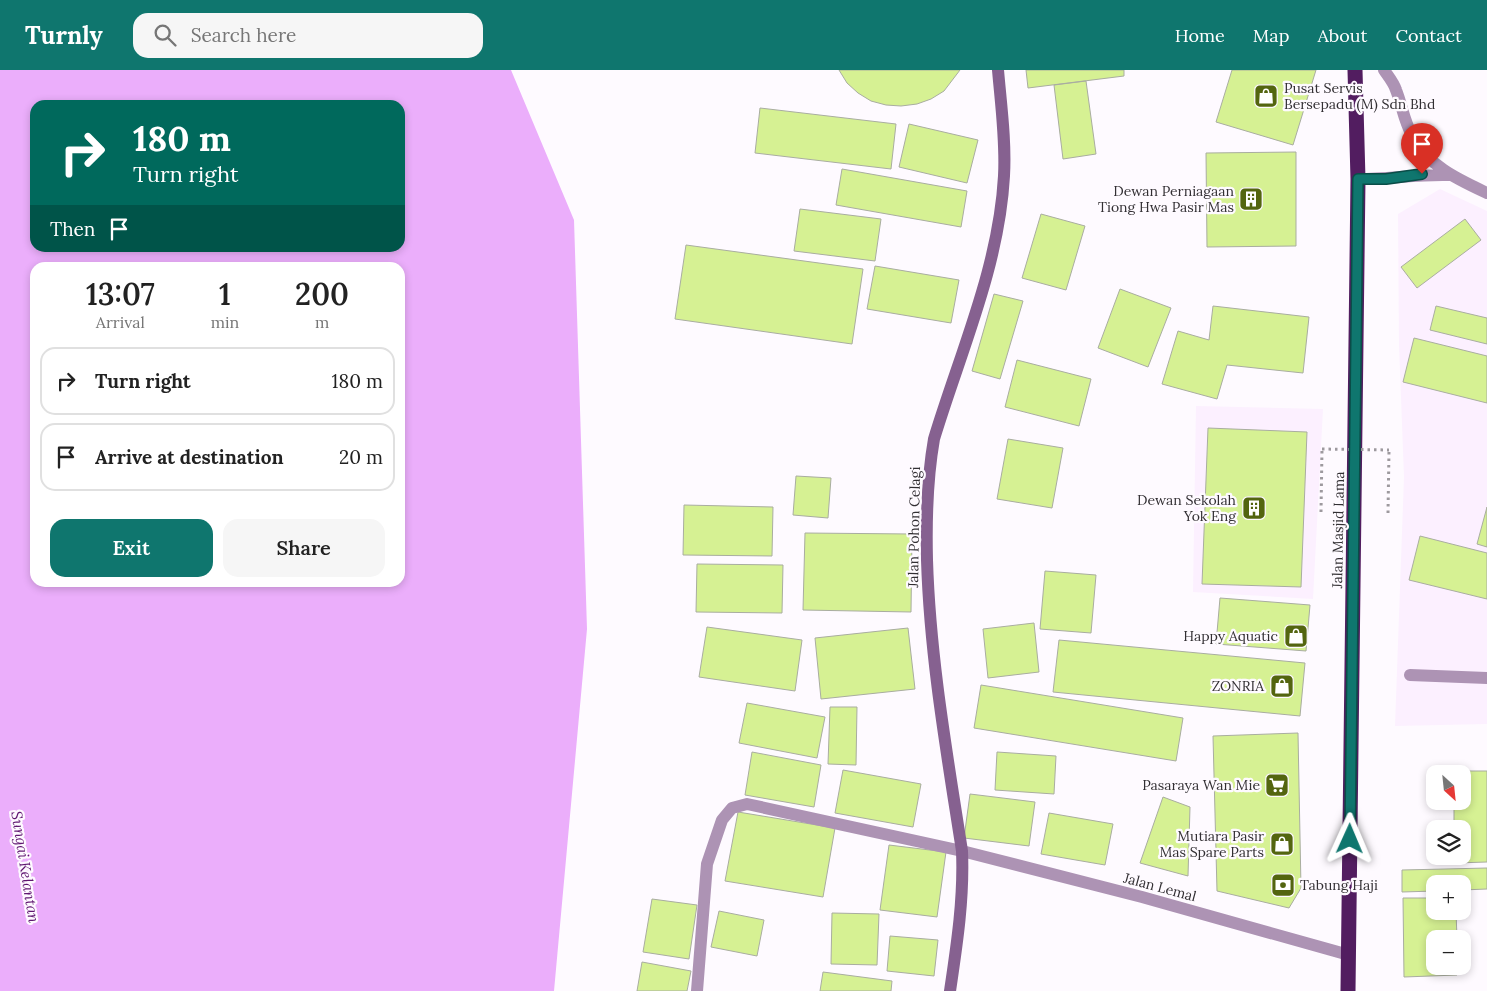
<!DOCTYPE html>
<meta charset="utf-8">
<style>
:root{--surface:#fff;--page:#f6f6f6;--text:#222;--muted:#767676;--line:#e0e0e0;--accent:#0f766e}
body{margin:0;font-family:Lora,serif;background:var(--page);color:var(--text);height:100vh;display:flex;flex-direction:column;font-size:19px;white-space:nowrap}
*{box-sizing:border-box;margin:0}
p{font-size:16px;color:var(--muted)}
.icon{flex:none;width:28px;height:28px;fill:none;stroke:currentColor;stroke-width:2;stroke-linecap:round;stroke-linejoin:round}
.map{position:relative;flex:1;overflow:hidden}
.details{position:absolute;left:30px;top:192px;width:375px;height:325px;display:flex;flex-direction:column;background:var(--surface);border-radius:15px;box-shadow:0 2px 8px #0003}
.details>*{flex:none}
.guide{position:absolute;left:30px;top:30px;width:375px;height:152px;border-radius:15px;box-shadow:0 2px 8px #0003;background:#00695c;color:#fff;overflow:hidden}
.needle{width:32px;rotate:153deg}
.tools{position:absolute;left:1426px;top:695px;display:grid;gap:10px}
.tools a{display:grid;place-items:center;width:45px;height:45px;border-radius:10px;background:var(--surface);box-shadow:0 2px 8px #0003;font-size:25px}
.pin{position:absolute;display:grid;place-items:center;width:42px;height:42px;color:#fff;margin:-51px -21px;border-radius:50% 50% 50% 0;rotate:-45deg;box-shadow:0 0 5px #0007}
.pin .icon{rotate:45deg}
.me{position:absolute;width:55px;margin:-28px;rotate:1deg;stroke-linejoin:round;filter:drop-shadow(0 0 4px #0008)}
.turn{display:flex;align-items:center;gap:18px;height:105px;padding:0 20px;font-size:22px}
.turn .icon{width:65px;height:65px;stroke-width:2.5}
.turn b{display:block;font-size:35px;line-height:42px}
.then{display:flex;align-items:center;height:48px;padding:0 20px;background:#0003;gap:10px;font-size:19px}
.eta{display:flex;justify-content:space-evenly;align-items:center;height:85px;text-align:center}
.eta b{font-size:30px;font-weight:600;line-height:35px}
.action{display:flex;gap:10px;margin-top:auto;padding:10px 20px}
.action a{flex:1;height:58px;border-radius:15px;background:var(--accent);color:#fff;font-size:20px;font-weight:600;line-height:58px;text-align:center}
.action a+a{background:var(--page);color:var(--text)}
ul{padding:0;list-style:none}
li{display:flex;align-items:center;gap:15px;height:68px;margin:0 10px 8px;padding:0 10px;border:2px solid var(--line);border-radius:15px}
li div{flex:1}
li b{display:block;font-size:19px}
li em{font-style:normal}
header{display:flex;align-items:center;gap:30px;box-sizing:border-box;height:70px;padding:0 25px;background:var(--accent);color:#fff}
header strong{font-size:24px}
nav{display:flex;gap:28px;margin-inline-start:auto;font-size:18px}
.search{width:350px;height:45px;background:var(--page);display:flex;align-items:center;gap:12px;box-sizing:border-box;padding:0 18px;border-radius:15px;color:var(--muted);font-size:19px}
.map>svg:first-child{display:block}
</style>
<header>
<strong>Turnly</strong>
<div class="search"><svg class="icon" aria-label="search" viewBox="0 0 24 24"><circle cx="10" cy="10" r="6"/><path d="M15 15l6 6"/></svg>Search here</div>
<nav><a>Home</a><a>Map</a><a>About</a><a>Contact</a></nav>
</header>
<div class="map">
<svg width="1487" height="921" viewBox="0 0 1487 921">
<rect width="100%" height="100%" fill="#fefaff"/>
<path fill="#fcf0ff" d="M1440,119L1487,141V654L1395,656L1404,407L1399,275L1398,144Z
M1196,336L1323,339L1313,529L1193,522Z"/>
<path fill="#ebaefb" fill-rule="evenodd" d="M0,0H511L574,150L587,559L554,921H0ZM35,35H400V178H35ZM35,198H400V512H35Z"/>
<path fill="#d6f193" stroke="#a9ada0" d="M839,0H960L944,21L931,29L917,34L901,36L886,35L871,31L858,23L847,13Z
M1026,0H1124V6L1028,18Z
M1232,0H1316L1293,75L1216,52Z
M1086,11L1096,84L1063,89L1054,15Z
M760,38L896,54L891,99L755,83Z
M909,54L978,70L967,113L899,97Z
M1296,82V176L1207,177L1206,83Z
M842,99L967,121L961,157L836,135Z
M800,139L881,149L875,191L794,181Z
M1041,144L1085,156L1066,220L1022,208Z
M1465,149L1481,170L1417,218L1401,197Z
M686,175L863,199L852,274L675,249Z
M875,196L959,210L951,253L867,239Z
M1120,219L1171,238L1148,297L1098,278Z
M994,224L1023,231L1000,309L972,301Z
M1213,236L1309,247L1303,303L1227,295L1217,329L1162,314L1178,261L1209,270Z
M1436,236L1487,248V274L1430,260Z
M1414,268L1487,286V333L1403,312Z
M1017,290L1091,309L1079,356L1005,337Z
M1208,358L1307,362L1301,517L1202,514Z
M1008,369L1063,378L1052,438L997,429Z
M796,406L831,408L828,448L793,445Z
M684,435L773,437L772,486L683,485Z
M1487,437V477L1477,474Z
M805,463L912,464L911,542L803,540Z
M1420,466L1487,483V529L1409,510Z
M697,494L783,495L782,543L696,542Z
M1045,501L1096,505L1091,563L1040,559Z
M1220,528L1310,535L1306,581L1216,574Z
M1034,553L1039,602L988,608L983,559Z
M707,557L802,570L795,621L699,607Z
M908,558L915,619L821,629L815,568Z
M1059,570L1305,593L1300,646L1053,622Z
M981,615L1183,648L1176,691L974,658Z
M747,633L825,647L817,688L739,673Z
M830,637H857L856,695L828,694Z
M1298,663L1301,818L1289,838L1217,821L1213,666Z
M752,682L821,695L814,737L745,725Z
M997,682L1056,686L1054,724L995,720Z
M843,700L921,714L913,757L835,743Z
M1453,701H1487V792L1455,793V786H1462V759H1454V731H1462V704H1453Z
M970,724L1035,732L1029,776L964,768Z
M1163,727L1190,737L1188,806L1140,793Z
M738,742L835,758L823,827L725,811Z
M1049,743L1113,754L1105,795L1041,784Z
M889,775L946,782L937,847L880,840Z
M1487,798V819L1462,820V814H1435V821L1402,822V800Z
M1403,828H1435V841H1456L1457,869H1435V896H1457V905L1404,907Z
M652,829L697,835L689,889L643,882Z
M719,841L764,850L757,886L711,877Z
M832,843L879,844L877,895L831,894Z
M890,866L938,870L934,906L887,901Z
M642,892L691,901L687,921H637Z
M823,902L892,911L891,921H820Z"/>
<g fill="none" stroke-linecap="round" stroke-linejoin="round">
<path stroke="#9d999e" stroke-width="3" stroke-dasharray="2.5 4" stroke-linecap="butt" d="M1321,442L1322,379
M1388,443L1389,380"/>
<path stroke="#ad93b4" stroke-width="12" d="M1410,605L1487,608"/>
<path stroke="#ad93b4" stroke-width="12" d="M1384,0C1388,6 1394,13 1396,20C1402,35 1404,51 1412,65C1428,96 1457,109 1487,123
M1358,109C1389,109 1419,104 1449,105
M697,921L707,794L722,750L732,738L747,734L962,781L1142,827L1349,885"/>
<path stroke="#866190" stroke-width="12" d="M950,921C957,874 964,828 962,781C947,684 930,588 927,490C926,449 927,409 934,369C960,283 999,197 1004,106C1006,71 1001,35 998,0"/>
<path stroke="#521d60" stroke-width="15" d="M1348,921L1358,109L1355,0"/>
<path stroke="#9d999e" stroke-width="3" stroke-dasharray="2.5 4" stroke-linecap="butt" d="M1322,379L1389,380"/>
</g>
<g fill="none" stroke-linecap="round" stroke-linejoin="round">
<g stroke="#0a4d48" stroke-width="12">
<path id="route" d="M1350,769L1358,109H1386L1422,104"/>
</g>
<use href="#route" stroke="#0f766e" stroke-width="9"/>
</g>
<defs>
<g id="shop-square" transform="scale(1.25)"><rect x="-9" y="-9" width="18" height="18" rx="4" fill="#53650f" stroke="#fefaff"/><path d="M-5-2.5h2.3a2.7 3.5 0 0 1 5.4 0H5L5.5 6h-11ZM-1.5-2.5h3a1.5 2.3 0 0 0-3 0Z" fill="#fff"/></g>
<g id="building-square" transform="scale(1.25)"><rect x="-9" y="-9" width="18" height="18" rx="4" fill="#53650f" stroke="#fefaff"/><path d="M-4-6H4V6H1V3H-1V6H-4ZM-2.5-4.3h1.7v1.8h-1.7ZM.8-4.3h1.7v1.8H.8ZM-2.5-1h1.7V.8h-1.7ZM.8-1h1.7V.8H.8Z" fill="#fff"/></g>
<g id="supermarket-square" transform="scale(1.25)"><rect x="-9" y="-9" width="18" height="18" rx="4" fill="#53650f" stroke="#fefaff"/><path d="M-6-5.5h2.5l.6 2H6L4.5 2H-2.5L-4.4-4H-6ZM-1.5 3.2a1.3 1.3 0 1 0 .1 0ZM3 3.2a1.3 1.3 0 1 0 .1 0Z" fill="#fff"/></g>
<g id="bank-square" transform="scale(1.25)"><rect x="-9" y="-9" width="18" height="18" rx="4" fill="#53650f" stroke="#fefaff"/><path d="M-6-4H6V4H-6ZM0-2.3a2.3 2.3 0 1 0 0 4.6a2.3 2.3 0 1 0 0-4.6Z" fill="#fff"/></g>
</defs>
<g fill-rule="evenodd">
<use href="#shop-square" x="1266" y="26"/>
<use href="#building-square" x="1251" y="129"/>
<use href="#building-square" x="1254" y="438"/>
<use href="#shop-square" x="1296" y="566"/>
<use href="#shop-square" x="1282" y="616"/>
<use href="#supermarket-square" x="1277" y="715"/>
<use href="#shop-square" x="1282" y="774"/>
<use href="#bank-square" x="1283" y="815"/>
</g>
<g text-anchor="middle" stroke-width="4.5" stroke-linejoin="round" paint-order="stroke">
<g font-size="14" fill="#322f33" stroke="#fefaff" text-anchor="end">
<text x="1284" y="23" text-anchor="start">Pusat Servis<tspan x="1284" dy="16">Bersepadu (M) Sdn Bhd</tspan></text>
<text x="1234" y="126">Dewan Perniagaan<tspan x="1234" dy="16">Tiong Hwa Pasir Mas</tspan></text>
<text x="1236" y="435">Dewan Sekolah<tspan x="1236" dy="16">Yok Eng</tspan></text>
<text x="1278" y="571">Happy Aquatic</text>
<text x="1264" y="621">ZONRIA</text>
<text x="1260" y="720">Pasaraya Wan Mie</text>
<text x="1264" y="771">Mutiara Pasir<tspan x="1264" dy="16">Mas Spare Parts</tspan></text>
<text x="1300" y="820" text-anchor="start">Tabung Haji</text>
</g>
<g font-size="14" fill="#322f33" stroke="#fefaff">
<text transform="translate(914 457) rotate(-89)" y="5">Jalan Pohon Celagi</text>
<text transform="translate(1338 460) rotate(-89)" y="5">Jalan Masjid Lama</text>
<text transform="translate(1160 817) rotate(15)" y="5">Jalan Lemal</text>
</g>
<g font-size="15" font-style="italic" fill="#5f1670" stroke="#fefaff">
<text transform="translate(25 797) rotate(81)" y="5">Sungai Kelantan</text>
</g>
</g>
</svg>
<div class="tools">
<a><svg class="needle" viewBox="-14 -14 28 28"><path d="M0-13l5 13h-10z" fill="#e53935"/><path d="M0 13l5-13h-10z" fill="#767676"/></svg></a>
<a><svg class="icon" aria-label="layers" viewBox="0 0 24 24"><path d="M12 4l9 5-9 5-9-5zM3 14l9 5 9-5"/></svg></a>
<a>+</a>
<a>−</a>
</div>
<div class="pin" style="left:1422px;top:104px;background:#d93025"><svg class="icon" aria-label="arrive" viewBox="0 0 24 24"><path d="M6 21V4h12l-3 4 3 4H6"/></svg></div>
<svg class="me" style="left:1350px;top:769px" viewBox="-20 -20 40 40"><path d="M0-17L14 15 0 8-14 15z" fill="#0f766e" stroke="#fff" stroke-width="4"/></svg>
<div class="guide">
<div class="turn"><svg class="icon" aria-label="right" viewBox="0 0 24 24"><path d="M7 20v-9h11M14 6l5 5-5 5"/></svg><div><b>180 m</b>Turn right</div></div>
<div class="then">Then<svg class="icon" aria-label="arrive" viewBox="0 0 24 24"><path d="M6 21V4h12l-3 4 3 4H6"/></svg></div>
</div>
<section class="details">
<div class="eta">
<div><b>13:07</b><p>Arrival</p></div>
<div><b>1</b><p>min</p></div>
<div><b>200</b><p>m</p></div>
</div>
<ul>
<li><svg class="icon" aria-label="right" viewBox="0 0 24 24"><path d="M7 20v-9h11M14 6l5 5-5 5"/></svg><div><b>Turn right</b></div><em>180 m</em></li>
<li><svg class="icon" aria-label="arrive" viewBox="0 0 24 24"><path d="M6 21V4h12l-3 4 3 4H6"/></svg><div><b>Arrive at destination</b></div><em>20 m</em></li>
</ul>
<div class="action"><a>Exit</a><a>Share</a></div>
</section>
</div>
